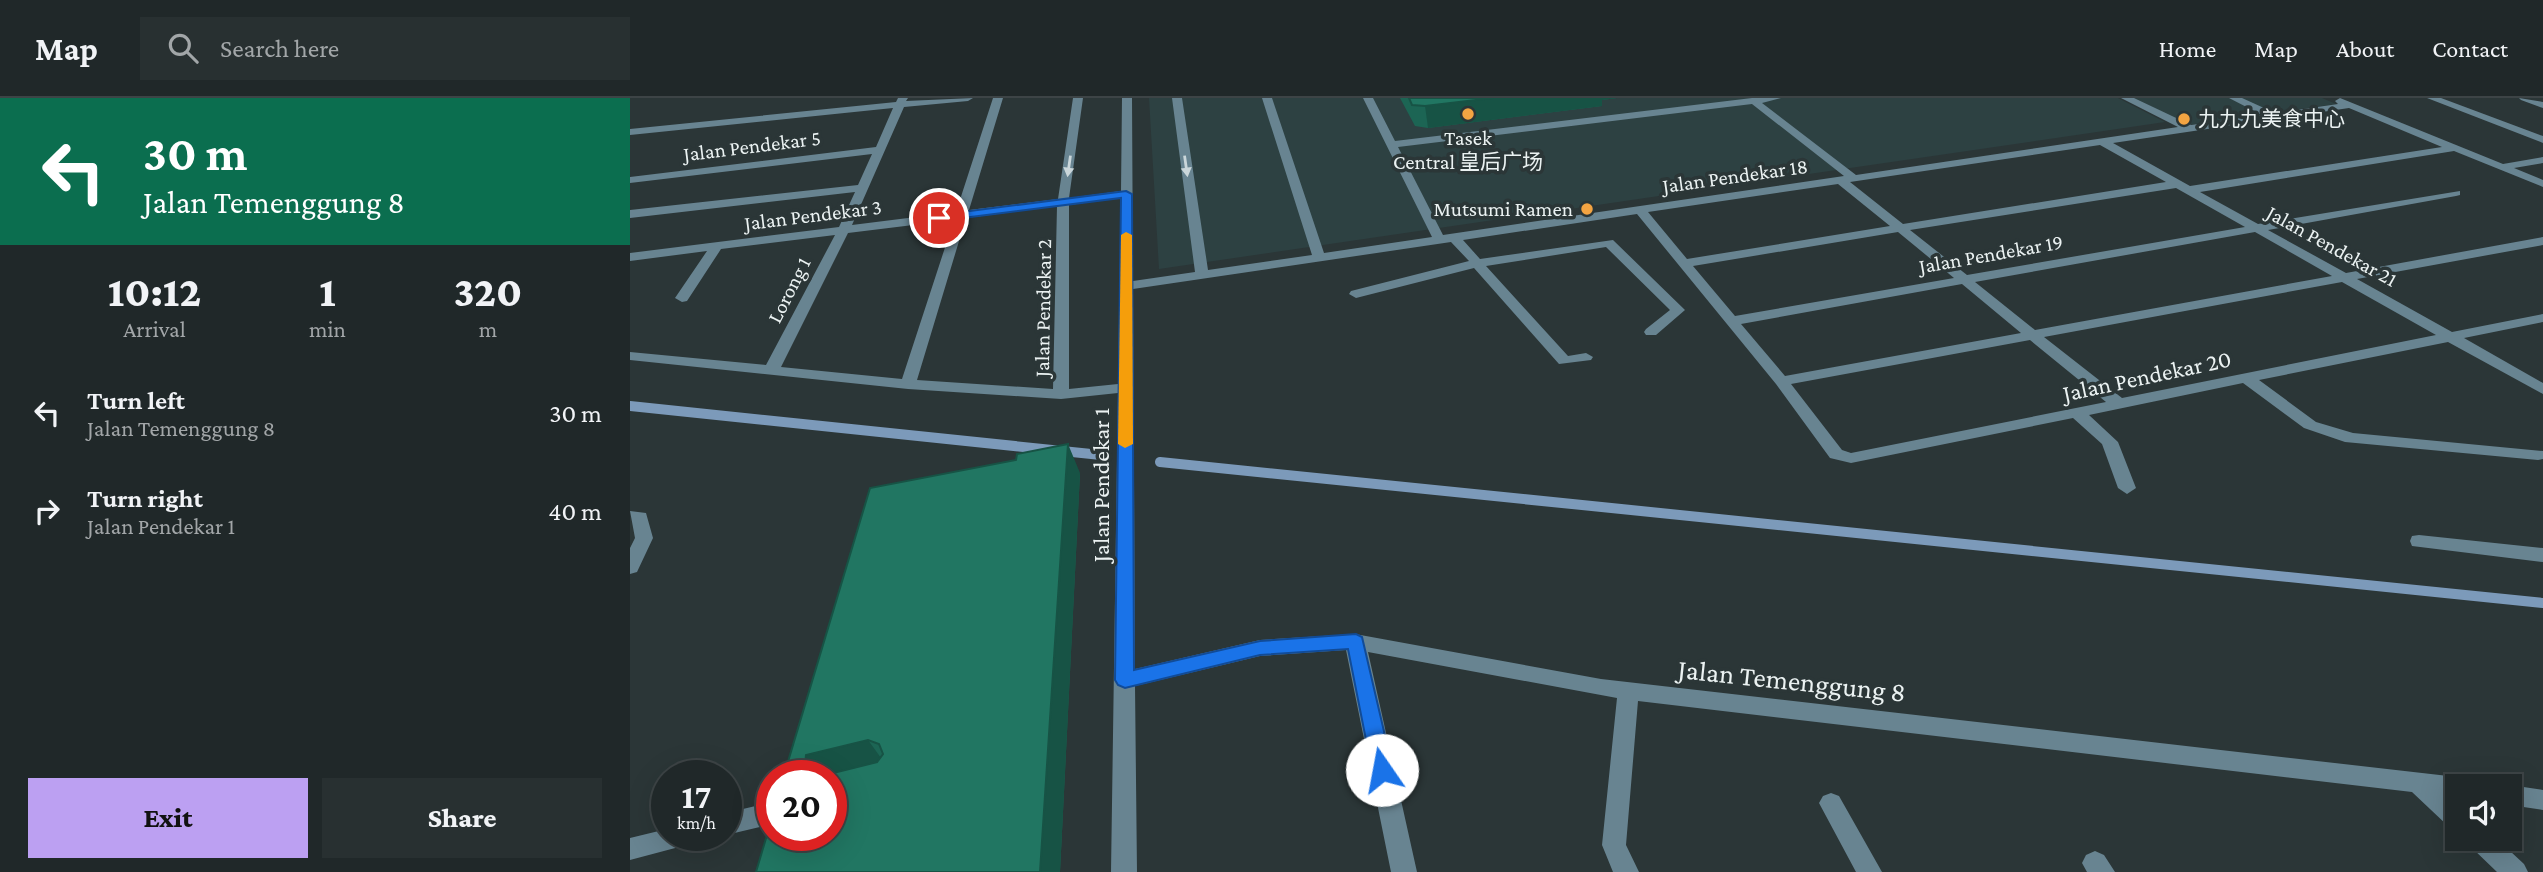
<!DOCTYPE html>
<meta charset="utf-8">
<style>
:root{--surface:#202829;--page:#283031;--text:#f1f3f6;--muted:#a2a6a8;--line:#3d4446;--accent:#bca0f2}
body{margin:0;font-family:"Crimson Pro","Noto Sans SC",serif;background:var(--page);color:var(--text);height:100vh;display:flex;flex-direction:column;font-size:26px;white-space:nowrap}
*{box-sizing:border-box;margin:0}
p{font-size:23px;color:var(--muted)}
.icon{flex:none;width:38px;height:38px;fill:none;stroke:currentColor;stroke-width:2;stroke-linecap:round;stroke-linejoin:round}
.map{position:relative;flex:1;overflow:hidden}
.sheet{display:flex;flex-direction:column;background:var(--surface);width:630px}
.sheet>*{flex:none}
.hud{background:#0b6e4f;color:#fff;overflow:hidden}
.controls{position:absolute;left:1815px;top:676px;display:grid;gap:14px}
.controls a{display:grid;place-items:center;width:77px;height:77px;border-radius:0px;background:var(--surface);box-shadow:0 7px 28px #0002,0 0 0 2px var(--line);font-size:35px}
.speed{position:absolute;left:21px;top:662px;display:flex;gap:14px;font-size:35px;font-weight:700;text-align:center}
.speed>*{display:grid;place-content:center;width:91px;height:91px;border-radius:50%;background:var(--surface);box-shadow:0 7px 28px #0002,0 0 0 2px var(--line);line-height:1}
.speed small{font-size:18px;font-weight:400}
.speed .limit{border:10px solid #d22;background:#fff;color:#111}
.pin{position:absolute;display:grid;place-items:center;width:60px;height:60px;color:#fff;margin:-30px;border:4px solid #fff;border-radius:50%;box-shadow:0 2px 7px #0007}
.me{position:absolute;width:77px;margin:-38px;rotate:348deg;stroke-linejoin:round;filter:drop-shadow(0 0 5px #0008)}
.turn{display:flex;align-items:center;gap:24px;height:147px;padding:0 28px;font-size:32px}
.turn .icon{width:91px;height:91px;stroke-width:2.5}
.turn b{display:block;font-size:49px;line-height:60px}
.eta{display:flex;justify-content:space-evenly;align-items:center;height:119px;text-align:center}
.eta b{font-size:42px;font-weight:800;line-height:49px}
.action{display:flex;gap:14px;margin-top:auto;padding:14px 28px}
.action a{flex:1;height:80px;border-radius:0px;background:var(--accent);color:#111;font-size:28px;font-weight:800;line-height:80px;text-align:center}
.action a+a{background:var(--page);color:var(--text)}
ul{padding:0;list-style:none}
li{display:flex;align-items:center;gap:21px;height:98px;padding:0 28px}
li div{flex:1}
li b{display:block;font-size:26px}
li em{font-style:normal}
header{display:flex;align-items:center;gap:42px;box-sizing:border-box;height:98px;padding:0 35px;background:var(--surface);border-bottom:2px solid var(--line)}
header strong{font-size:33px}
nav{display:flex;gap:38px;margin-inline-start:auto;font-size:24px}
.search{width:490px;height:63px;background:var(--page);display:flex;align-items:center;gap:18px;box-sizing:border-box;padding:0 24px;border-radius:0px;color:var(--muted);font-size:26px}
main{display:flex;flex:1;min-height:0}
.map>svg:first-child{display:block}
</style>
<header>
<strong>Map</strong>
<div class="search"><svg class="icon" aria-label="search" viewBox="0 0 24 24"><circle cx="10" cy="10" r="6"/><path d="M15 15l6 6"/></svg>Search here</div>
<nav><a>Home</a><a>Map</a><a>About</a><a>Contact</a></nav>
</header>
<main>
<section class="sheet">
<div class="hud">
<div class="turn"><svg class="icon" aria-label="left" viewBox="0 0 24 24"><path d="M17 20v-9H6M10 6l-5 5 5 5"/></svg><div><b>30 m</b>Jalan Temenggung 8</div></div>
</div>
<div class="eta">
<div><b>10:12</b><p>Arrival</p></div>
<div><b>1</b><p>min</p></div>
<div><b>320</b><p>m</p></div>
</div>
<ul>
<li><svg class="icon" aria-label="left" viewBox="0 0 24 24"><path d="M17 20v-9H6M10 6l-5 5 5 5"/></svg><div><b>Turn left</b><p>Jalan Temenggung 8</p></div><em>30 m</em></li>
<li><svg class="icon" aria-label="right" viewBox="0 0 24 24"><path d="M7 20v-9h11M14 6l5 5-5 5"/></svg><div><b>Turn right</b><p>Jalan Pendekar 1</p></div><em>40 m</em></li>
</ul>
<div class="action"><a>Exit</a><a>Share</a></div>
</section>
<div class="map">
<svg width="1913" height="774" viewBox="0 0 1913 774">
<rect width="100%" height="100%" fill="#2b3637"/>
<path fill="#2d4142" d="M519,0H1488L1535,24L529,171Z
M1504,0H1692L1706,6L1558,27Z"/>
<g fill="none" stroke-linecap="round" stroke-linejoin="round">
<path stroke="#7c9aba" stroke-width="10" d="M0,308L471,357
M530,364L1913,505"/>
<path fill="#688491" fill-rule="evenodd" d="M268,0H278L276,3L343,0L338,3L274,9L222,127L326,114L363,0H373L339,112L428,101L443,0H453L439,100L491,93L492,0H502L503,183L565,174L542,0H552L578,172L682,157L632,0H642L694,155L802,139L733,0H743L765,43L1122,0H1151L1132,5L1226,77L1548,29L1491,0H1504L1561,27L1632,17L1599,0H1612L1645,15L1708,6L1705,3L1710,0L1873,66L1913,59V65L1884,70L1913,82V89L1824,53L1570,94L1628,126L1830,93V97L1826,98L1638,132L1716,175L1913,139V147L1727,181L1822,234L1913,216V224L1834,240L1913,285V296L1818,244L1629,282L1686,324L1723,335L1913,353V361L1908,362L1715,344L1674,330L1613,285L1459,317L1488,344L1506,390L1497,396L1488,390L1472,346L1443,320L1221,365L1200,360L1146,286L1007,116L833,142L850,161L983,142L1055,212L1026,237H1016L1014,234L1016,231L1040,212L976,149L856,168L938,258L956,255L963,259L961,262L929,266L844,170L726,200L719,196L721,193L839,163L821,144L503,191L505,571L630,542L725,536L971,581L1827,679L1835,682L1838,688H1827V699L1820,698L1827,705V731L1818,728L1782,694L1008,603L996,747L1009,774H983L972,747L987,600L738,554L787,774H761L716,552L630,558L505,588L507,774H481L488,295L431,301L278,291L0,262V254L136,267L205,137L91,151L57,203L52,204L45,200L77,153L0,163V155L209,129L225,94L0,120V112L228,87L242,56L0,85V79L246,49L263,10L0,37V31L266,4ZM1122,6L1214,78L813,137L768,49ZM1719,10L1812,49L1560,88L1483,45ZM1470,47L1536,84L1273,126L1220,84ZM1208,86L1260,128L1057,161L1018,114ZM1546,90L1615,129L1337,177L1280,132ZM491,100L488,286L439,291V107ZM427,108L423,291L287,282L336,120ZM324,122L272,281L151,269L218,135ZM1268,134L1324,180L1105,218L1063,168ZM1625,134L1702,178L1405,232L1345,184ZM1712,184L1806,237L1492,300L1414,239ZM1332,186L1391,235L1155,278L1111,226ZM1400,242L1476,304L1221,355L1212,352L1161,286Z
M1797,0H1811L1913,38V45Z
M1889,0L1913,4V10L1891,2Z
M0,413L16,415L23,440L7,474L0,476V450L5,440Z
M1789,437L1913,450V464L1782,448L1780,443L1782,438Z
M1880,687L1913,692V712L1880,707V688H1877Z
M1201,695L1209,698L1252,774H1226L1189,705L1193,698Z
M142,704V726L96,737V715Z
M37,731V737H67L64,745L0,762V740Z
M1837,740H1866L1894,766L1898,774H1867L1840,748Z
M1465,753L1474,757L1485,774H1457L1452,765L1456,757Z"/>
</g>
<path fill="#1c6554" d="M770,0H987L972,2V8L798,30L785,28Z
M450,375L430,774H126Z"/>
<path fill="#175345" d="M863,0H987L972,2V8L798,30L795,8Z
M438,346L450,375L430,774H410Z
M238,642L259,671L201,677H174L176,657Z"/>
<path fill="#217662" stroke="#175345" stroke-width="2" d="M779,0H863L795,8L782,7Z
M438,346L410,774H126L142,720V737H201V677H195L247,664L253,656L249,646L238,642L176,657L174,677H154L240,390L386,362L387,356Z"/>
<defs><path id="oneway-solid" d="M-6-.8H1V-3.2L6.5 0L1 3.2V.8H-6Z" transform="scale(1.75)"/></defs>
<g fill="#cad6da">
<use href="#oneway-solid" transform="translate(439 68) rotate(98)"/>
<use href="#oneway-solid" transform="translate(556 68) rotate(82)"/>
</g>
<path fill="#1a73e8" stroke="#114b97" stroke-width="2" d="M496,93L502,96L504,572L630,543L726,536L732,539L763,672L760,678L752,681L745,678L742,672L718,551L630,557L495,590L488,587L485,582L491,100L309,123L303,120L309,117Z"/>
<path fill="#f59e0b" d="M496,134L502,137L503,346L495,350L488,346L491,137Z"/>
<g fill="#f3a442" stroke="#2b3637" stroke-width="2.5">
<circle cx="838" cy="16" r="7"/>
<circle cx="1554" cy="21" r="7"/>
<circle cx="957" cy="111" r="7"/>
</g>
<g text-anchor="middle" stroke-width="7" stroke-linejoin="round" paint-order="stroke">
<g font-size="21" fill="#ebf2f2" stroke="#2b3637" text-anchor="start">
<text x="1568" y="28">九九九美食中心</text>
<text x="838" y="47" text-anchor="middle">Tasek<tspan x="838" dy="24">Central 皇后广场</tspan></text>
<text x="943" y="118" text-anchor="end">Mutsumi Ramen</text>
</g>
<g font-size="21" fill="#ebf2f2" stroke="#2b3637">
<text transform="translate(122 48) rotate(-7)" y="7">Jalan Pendekar 5</text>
<text transform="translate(1105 78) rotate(-8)" y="7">Jalan Pendekar 18</text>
<text transform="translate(183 117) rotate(-7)" y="7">Jalan Pendekar 3</text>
<text transform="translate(1702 148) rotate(29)" y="7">Jalan Pendekar 21</text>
<text transform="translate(1361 156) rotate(-10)" y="7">Jalan Pendekar 19</text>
<text transform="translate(159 192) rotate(-63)" y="7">Lorong 1</text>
<text transform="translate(413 210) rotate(-89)" y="7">Jalan Pendekar 2</text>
</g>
<g font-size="24" fill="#ebf2f2" stroke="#2b3637">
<text transform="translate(1517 278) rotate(-12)" y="8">Jalan Pendekar 20</text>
<text transform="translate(471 387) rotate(-90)" y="8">Jalan Pendekar 1</text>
</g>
<g font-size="28" fill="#ebf2f2" stroke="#2b3637">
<text transform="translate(1162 582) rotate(6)" y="10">Jalan Temenggung 8</text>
</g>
</g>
</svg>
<div class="controls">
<a><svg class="icon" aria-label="sound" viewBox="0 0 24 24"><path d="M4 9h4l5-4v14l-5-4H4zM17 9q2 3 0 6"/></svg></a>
</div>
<div class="speed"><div>17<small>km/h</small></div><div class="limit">20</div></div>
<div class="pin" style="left:309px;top:120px;background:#d93025"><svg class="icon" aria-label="arrive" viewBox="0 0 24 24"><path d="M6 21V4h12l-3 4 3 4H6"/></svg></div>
<svg class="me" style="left:752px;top:672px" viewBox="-20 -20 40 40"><circle r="19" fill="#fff"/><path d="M0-13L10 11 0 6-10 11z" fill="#1a73e8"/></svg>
</div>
</main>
